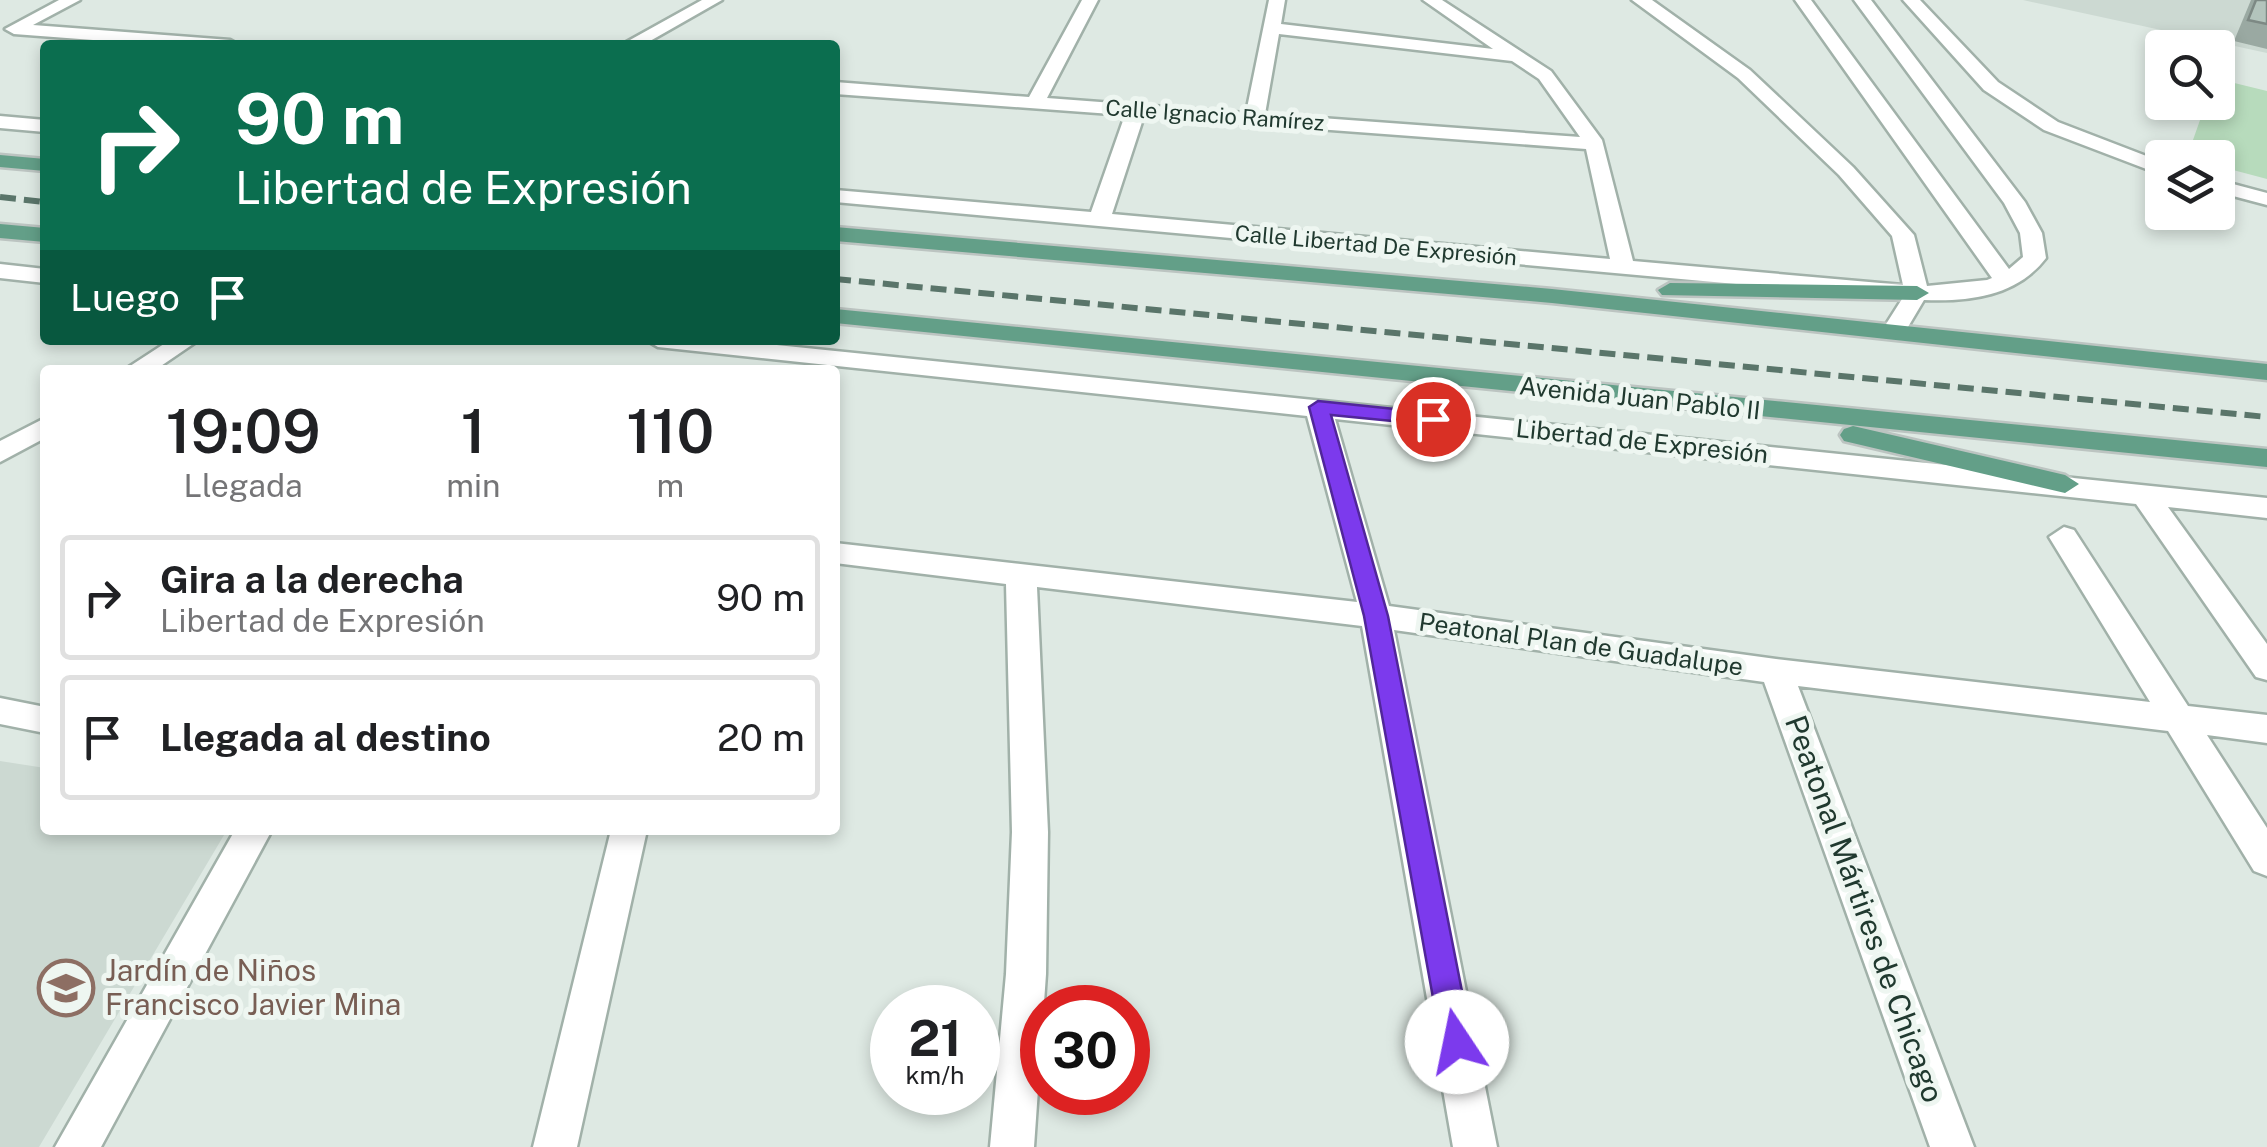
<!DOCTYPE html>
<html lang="es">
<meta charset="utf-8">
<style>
:root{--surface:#fff;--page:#f6f6f6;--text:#202124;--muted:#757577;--line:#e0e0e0}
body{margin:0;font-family:"Public Sans",sans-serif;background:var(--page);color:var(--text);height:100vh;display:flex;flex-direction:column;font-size:38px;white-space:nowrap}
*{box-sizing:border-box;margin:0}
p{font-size:32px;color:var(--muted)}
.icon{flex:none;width:55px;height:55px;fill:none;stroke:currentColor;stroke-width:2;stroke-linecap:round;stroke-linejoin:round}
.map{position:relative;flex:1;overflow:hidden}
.drawer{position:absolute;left:40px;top:365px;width:800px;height:470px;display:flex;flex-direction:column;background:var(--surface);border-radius:10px;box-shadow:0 5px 15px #0003}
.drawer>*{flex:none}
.hud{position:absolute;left:40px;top:40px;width:800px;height:305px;border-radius:10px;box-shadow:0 5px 15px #0003;background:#0b6e4f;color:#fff;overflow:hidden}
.fabs{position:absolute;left:2145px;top:30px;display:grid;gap:20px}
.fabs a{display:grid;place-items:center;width:90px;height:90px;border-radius:10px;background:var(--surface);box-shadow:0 5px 15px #0003;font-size:50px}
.speed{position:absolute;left:870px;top:985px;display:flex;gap:20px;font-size:50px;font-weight:700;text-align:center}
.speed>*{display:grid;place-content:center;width:130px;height:130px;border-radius:50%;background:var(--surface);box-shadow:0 5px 15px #0003;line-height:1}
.speed small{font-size:25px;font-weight:400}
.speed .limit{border:15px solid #d22;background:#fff;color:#111}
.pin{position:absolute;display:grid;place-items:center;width:85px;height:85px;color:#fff;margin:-42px;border:5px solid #fff;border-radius:50%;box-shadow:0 2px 10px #0007}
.me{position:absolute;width:110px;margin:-55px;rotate:349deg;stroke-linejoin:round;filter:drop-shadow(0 0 8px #0008)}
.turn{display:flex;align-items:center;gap:35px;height:210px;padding:0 30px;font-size:45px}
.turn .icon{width:130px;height:130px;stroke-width:2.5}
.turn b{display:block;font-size:70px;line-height:85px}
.then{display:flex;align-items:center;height:95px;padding:0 30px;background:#0003;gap:20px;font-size:38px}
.eta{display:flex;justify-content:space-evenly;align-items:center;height:170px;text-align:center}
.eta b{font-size:60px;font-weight:600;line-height:70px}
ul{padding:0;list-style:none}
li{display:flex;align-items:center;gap:30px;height:125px;margin:0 20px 15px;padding:0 10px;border:5px solid var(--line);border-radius:10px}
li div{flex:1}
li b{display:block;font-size:38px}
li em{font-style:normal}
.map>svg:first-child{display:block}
</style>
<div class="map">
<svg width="2267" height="1147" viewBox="0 0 2267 1147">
<rect width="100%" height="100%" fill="#dee9e3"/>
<path fill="#ccd9d2" d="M2023,0H2267V53Z
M0,761L45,768V830H227L39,1147H0Z"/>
<path fill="#b7dbbc" d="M2218,79L2267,91V179L2218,166V158L2187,157L2206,103L2218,102Z"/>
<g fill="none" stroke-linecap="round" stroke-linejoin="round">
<g stroke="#a1b1a9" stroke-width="5">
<path id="minor" d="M59,0H80L33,25L230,40L239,45H159L14,34L5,29Z
M702,0H722L643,45H621Z
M1082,0H1098L1047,98L1246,113L1269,0H1285L1281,24L1493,49L1423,0H1442L1551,71L1602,140L1633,261L1903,285L1892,236L1839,175L1738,78L1632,0H1652L1750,70L1853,167L1914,235L1927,286L1987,280L1992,278L1795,0H1811L2009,269L2023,257L2020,233L2004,203L1854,0H1871L2025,202L2042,233L2046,258C2017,296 1970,302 1924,300L1902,337L1893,339L1881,332L1902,299L835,202V190L1091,212L1125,115L835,94V82L1029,97ZM1279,34L1512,61L1539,79L1580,137L1265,114ZM1144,116L1586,149L1610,259L1112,214Z
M1903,0H1920L1998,82L2058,122L2162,162V175L2044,130L1984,90Z
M0,116L45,120V132L0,128Z
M2218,180L2267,193V205L2218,192Z
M0,264L45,269V283L0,278Z
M170,340H199L155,370H124Z
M646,340H729L2267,498V518L2168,507L2267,644V680L2256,677L2136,504L1335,419L1389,606L1776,659L2150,702L2049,537L2064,527L2074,530L2188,706L2267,715V743L2207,735L2267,828V876L2254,871L2168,731L1798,686L1974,1147H1930L1764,682L1394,630L1497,1147H1453L1362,626L1037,587L1048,832L1046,974L1034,1147H990L1006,974L1012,832L1006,584L835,563V543L1357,602L1307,416L658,347Z
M45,418V438L0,462V441Z
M0,698L45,707V733L0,724Z
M235,830H272L101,1147H55Z
M611,830H647L577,1147H533Z"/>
</g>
<g stroke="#bcc4c1" stroke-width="5">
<path id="major" d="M0,155L45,159V171L0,167Z
M0,224L45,228V242L0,238Z
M835,227L1552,289L2267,364V380L1552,303L835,241Z
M1670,283L1917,286L1929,293L1917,300L1662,295L1658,290Z
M835,309L2267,449V467L835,323Z
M1853,426L2065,475L2079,484L2065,493L1844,441L1840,435L1844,429Z"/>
</g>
<use href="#minor" fill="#fff" fill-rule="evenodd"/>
<use href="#major" fill="#639f88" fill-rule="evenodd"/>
<path stroke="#5a756a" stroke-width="6" stroke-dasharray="16 8" stroke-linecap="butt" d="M0,197L45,202
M835,279L2267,417"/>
</g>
<path fill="#9aa9a2" d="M2251,0H2267V49L2234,41Z"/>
<path fill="#b3c4bc" stroke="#7d8984" stroke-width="2.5" d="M2256,0H2267V24L2248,20Z"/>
<path fill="#7c3aed" stroke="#51269a" stroke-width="2.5" d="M1318,401L1433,413L1443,419L1433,425L1331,415L1388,616L1472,1042L1468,1053L1457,1057L1446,1053L1441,1042L1364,616L1309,407Z"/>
<defs>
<g id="school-ring" transform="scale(2.875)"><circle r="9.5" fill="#eef6f1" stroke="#8d6e63" stroke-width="1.5"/><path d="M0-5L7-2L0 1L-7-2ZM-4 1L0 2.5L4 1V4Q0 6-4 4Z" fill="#8d6e63"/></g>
</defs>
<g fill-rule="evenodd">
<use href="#school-ring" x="66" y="988"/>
</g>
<g text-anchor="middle" stroke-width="10" stroke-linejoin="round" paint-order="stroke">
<g font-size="22" fill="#20392f" stroke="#eef6f1">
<text transform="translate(1215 115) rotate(4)" y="8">Calle Ignacio Ramírez</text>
<text transform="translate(1376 245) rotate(5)" y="8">Calle Libertad De Expresión</text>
</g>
<g font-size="25" fill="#20392f" stroke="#eef6f1">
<text transform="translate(1640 398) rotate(6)" y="9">Avenida Juan Pablo II</text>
<text transform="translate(1642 441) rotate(6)" y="9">Libertad de Expresión</text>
<text transform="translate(1581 644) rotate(8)" y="9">Peatonal Plan de Guadalupe</text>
</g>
<g font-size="30" fill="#20392f" stroke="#eef6f1">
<text transform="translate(1864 909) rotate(70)" y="10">Peatonal Mártires de Chicago</text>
</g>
<g font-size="30" fill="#785e54" stroke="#eef6f1" text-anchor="start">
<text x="105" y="981">Jardín de Niños<tspan x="105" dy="34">Francisco Javier Mina</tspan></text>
</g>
</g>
</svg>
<div class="fabs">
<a><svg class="icon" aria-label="search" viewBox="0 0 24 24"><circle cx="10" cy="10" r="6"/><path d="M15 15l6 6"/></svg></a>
<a><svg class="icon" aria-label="layers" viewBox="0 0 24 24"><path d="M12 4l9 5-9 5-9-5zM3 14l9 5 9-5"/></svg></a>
</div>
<div class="speed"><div>21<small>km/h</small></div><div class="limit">30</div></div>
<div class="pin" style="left:1433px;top:419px;background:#d93025"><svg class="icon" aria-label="arrive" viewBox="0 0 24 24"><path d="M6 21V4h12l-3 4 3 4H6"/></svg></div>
<svg class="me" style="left:1457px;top:1042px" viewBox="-20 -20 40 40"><circle r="19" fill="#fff"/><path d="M0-13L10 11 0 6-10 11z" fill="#7c3aed"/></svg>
<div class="hud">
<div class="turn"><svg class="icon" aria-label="right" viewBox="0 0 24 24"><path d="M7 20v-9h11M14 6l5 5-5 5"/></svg><div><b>90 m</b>Libertad de Expresión</div></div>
<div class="then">Luego<svg class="icon" aria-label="arrive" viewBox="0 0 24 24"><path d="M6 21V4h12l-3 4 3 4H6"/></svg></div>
</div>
<section class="drawer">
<div class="eta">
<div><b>19:09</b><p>Llegada</p></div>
<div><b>1</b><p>min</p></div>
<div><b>110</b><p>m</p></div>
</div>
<ul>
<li><svg class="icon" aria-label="right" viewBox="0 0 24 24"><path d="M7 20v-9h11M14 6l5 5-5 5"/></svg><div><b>Gira a la derecha</b><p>Libertad de Expresión</p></div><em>90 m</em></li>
<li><svg class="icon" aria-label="arrive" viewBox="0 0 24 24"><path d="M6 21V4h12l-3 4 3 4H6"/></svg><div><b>Llegada al destino</b></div><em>20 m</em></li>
</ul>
</section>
</div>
